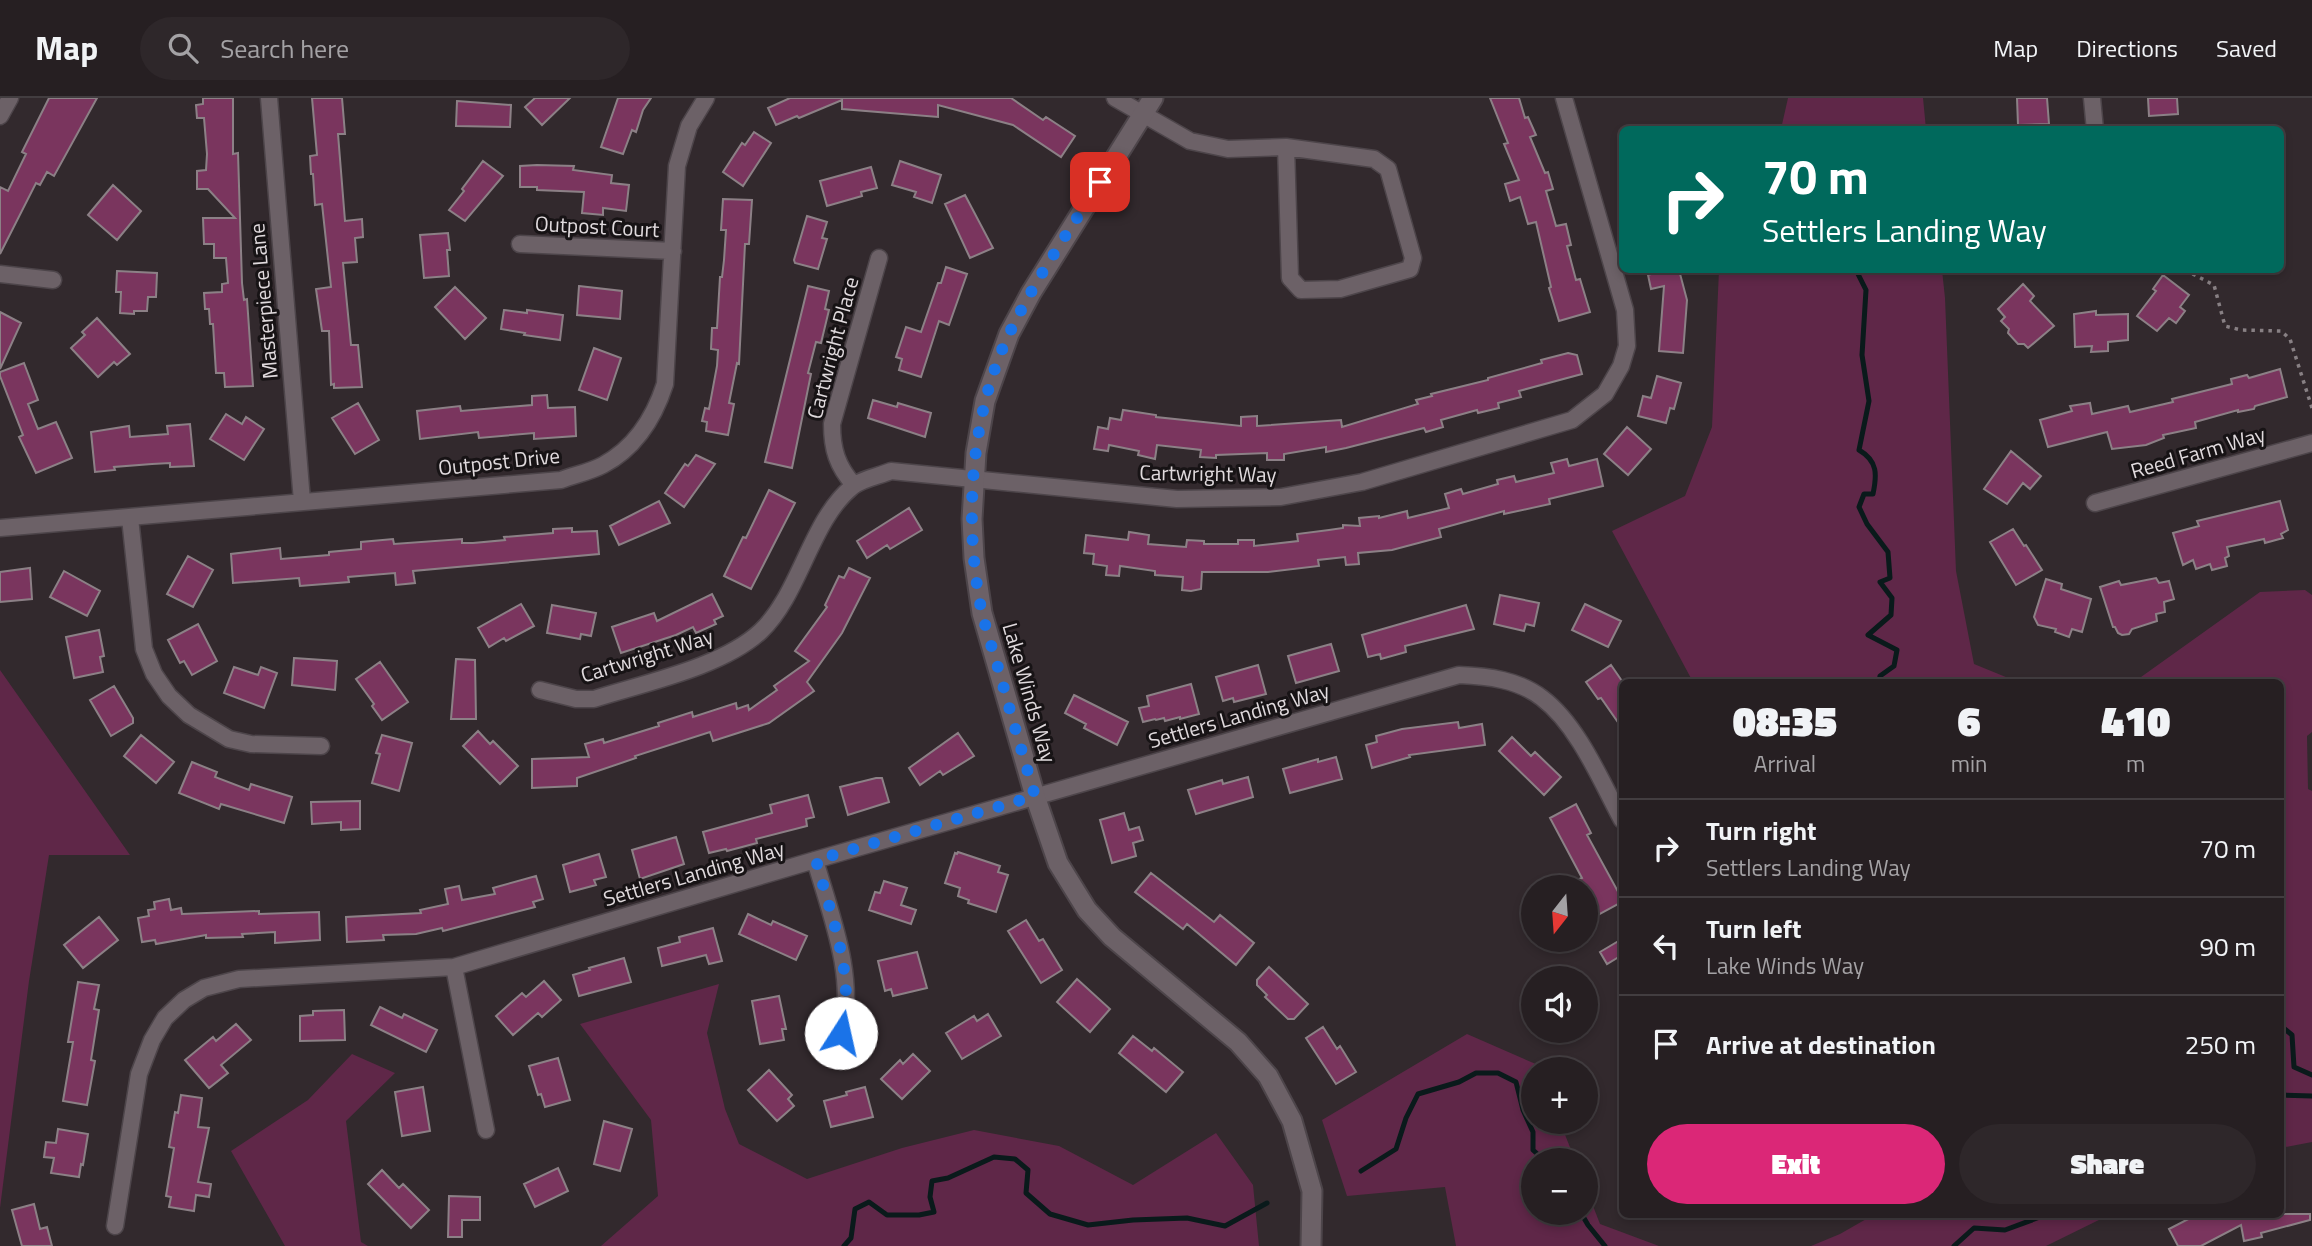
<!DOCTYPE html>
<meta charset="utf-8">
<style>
:root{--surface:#261f22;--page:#2e272a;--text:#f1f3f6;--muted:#a4a2a5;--line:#423d40;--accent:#db2777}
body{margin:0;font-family:"Titillium Web",sans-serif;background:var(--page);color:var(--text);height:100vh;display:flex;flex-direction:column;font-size:26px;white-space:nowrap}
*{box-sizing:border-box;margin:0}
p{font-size:23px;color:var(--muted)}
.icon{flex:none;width:38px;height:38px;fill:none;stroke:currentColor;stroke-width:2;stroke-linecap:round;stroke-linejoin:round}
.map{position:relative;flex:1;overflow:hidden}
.sheet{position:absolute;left:1619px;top:581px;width:665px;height:539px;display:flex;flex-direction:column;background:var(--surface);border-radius:10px;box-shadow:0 4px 10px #0003,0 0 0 2px var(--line)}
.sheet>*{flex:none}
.guide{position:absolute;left:1619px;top:28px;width:665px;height:147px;border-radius:10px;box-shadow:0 4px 10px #0003,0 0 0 2px var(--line);background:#00695c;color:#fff;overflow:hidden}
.needle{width:46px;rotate:197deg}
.controls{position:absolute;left:1521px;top:777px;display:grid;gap:14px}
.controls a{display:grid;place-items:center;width:77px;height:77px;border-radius:50%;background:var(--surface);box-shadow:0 4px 10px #0003,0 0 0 2px var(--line);font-size:35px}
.pin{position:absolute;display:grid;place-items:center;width:60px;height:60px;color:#fff;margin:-30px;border-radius:14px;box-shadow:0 4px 10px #0006}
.me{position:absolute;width:77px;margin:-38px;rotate:10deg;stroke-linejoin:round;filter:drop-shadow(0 0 5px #0008)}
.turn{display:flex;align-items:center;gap:24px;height:147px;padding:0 28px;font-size:32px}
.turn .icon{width:91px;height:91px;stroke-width:2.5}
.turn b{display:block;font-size:49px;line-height:60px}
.eta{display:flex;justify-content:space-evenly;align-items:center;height:119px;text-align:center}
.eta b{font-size:42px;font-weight:800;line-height:49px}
.action{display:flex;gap:14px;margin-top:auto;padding:14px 28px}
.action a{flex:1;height:80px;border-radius:42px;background:var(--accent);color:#fff;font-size:28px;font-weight:800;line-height:80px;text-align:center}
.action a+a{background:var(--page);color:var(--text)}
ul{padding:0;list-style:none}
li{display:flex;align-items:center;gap:21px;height:98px;padding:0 28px;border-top:2px solid var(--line)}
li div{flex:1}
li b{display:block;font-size:26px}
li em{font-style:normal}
header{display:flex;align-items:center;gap:42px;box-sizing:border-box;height:98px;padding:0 35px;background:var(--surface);border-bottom:2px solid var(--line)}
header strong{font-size:33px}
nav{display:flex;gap:38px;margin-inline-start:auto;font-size:24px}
.search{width:490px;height:63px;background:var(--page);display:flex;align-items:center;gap:18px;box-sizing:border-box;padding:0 24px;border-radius:38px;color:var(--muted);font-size:26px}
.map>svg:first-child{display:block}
</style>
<header>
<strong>Map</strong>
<div class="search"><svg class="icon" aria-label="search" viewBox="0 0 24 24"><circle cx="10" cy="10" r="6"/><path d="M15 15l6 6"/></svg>Search here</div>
<nav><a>Map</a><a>Directions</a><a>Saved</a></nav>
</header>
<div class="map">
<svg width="2312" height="1148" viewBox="0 0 2312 1148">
<rect width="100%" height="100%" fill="#32292d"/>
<path fill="#5f2748" d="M1788,0H1923L1926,31H1781Z
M1719,172H1942L1945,200L1956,473L1974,566L2018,584H1693L1612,433L1685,398L1712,329Z
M2305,492L2312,497V634L2307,638L2308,691L2312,693V1044L2280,1050V584H2134L2260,494Z
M0,572L130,757H49L29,883L0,1110Z
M719,886L707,935L725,1011L739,1046L807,1081L902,1050L974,1032L1059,1048L1133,1087L1216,1035L1253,1087L1259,1148H601L658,1098L651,1022L580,926Z
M1467,936L1538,967L1539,971H1533V1024H1560L1575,1062H1533V1115H1586V1090L1600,1126L1659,1148H1456L1445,1089L1347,1098L1322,1022Z
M352,956L395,975L346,1023L361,1144L368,1148H285L231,1053L308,1002Z
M1875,1116H2109V1117L2046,1148H1811L1840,1136Z"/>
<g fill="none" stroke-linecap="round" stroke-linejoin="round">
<path stroke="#0a1a1b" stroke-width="5" d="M1856,172L1866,192L1862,257L1869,303L1859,352C1878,363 1877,377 1873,396H1864L1859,409L1867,426L1888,454L1890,480L1880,484L1892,500L1891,517L1868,537L1897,552L1894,568L1880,578L1879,584
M2280,927L2292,937L2294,969L2312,977
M2280,997L2312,998
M1361,1073L1396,1051L1406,1020L1418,996L1459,984L1476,975H1498L1516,984L1523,1012L1533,1034V1052L1544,1062
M1581,1115L1588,1127L1605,1148
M844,1148L851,1140L855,1111L869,1104L887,1117H919L934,1114L930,1099L932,1083L948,1080L994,1059L1015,1061L1028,1072L1026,1095L1050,1116L1088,1127L1133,1122L1187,1120L1225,1128L1267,1105
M1954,1148L1974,1130L2005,1132L2048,1116"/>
</g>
<path fill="#7a355e" stroke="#8c8086" stroke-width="2" d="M49,0H97L54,78L47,74L40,87L36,85L0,156V89L8,93L26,56L22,54Z
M203,0H233V56L238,55L242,185L244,202L247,201L253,288L225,289L224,275H216L213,226H210L209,211H205L204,195L222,194V186L228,185L226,160H214V146H204L203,120H235L208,91H197V73L206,72L207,56L204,20H197L196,7L203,6Z
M312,0H342L345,36H338L345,123L362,121L363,139L355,140L357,164L343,165L351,247H358L362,289L334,290V286L331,287L329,233H322L316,191L331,189L322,106L315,107L313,76H311L310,58L317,57Z
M535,0H570L542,27L525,9Z
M618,0H651L643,12L636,34L632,32L623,56L601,49Z
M790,0H1011L1043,22L1046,19L1075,38L1061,59L1013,27L938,7V19L842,11V2L799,20L797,18L776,27L768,10Z
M1490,0H1519L1525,20L1528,19L1536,37L1530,39L1545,75L1548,74L1553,91L1546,93L1556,128L1566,126L1571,147L1567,148L1576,182L1580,181L1590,214L1559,223L1549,190L1551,189L1536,124L1528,126L1520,99L1510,103L1505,86L1519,82L1504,46L1508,45Z
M2017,0H2047L2049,26L2018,27Z
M2148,0H2177L2178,16L2149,18Z
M457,3L511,7L510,29L456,28Z
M754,34L771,45L743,88L723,74L742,45L745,47Z
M483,63L503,78L465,123L449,112L464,93L462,91Z
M900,63L941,77L932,105L914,99L916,94L892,87Z
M537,67L574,68L573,72L612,77L611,85L629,87L626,113L603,110V117L582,115L584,94L537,92V89H520V68Z
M871,69L877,90L861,94L862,98L827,108L820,83Z
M113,87L141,113L117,142L88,117Z
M965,97L993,150L970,160L945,106Z
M723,101L752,102L749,146H745L739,266L737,265L729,305L734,306L728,337L706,333L707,324L702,323L705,310L709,311L717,268L718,252L711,251L712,230H717L720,179H722L724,162L726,132H721Z
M807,118L827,124L822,140L827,141L818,171L795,165L794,162Z
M448,135L450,152H447L449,178L424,180L420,137Z
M946,169L967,176L949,227L939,223L921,279L899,272L902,261L896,259L906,229L921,234L938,185H941Z
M1650,172H1679L1687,202L1683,255L1659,253L1664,188L1651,191L1648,177L1651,176Z
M117,173L157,175L156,199H148L147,213H134V216L120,215L121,194H116Z
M2163,177L2189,197L2180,209L2185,213L2176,225L2169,220L2157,233L2137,218L2156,193L2153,191Z
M2023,186L2034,198L2030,203L2054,228L2028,250L2024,246H2018L2008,235L2009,231L2001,223L2005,219L1998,211Z
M579,188L622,193L620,221L577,217Z
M808,188L829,193L825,211L829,212L821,245L816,244L808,275L811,276L792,370L765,364Z
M455,189L486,220L465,241L435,209Z
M504,212L527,215V212L563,217L560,242L524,237L525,235L501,231Z
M2096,213V217L2128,216V242L2108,244V253L2091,254L2092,248L2075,249L2074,216Z
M0,214L21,225L0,271Z
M97,220L130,256L117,267L114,264L98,279L71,250L85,237L82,234Z
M594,250L621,260L607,302L579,292Z
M1568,255L1577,257L1582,276L1519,293L1521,299L1498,305L1499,310L1478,315L1477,312L1441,322L1443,329L1426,334L1424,330L1346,350L1326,354V349L1284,356V362H1267V355L1216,357V360L1200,359L1201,352L1157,347L1155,361L1138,357L1139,353L1109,347L1108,353L1094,351L1098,329L1108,331L1110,320L1121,322L1123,312L1156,317V319L1241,328V319L1257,318V328L1341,322L1342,329L1418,306L1416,302L1432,298L1431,296L1488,282V280L1542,265L1541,262Z
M24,265L38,302L28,306L38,331L56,324L72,360L36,375L19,339L23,337L0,278V274Z
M2280,271L2287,299L2255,308L2254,311L2238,314V312L2195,324L2196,330L2163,337L2164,340L2146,347L2112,351L2107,334L2048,349L2040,322L2072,313L2070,308L2090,305L2092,316L2128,308L2130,314L2173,304L2172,301L2232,286L2231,281L2247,277L2249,280Z
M1657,278L1681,285L1674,311L1670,310L1666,325L1638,318L1643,298L1651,300Z
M547,297L548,310L575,309L576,338L534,341V335L479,340L478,334L420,341L417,313L460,308L461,313L532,307V298Z
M873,302L897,309L898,305L931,315L925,339L868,320Z
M358,305L379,342L355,356L332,320Z
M226,316L242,326L246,319L264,331L244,362L210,341Z
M190,326L194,368L170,369V365L152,366L114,369L115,372L95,374L91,334L129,328L130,339L168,336L167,328Z
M1627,329L1651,351L1628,377L1604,356Z
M2011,353L2041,378L2030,391L2023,385L2007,406L1984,391Z
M696,357L715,366L684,409L665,395L685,366L688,368Z
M1567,361L1569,368L1597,361L1603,388L1549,401L1550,406L1504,416V413L1439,431L1441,439L1392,452L1358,455L1359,466L1346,467L1345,459L1318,462L1319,468L1268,474H1202L1201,491L1191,493L1182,492L1183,479L1155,477V473L1120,468L1119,478L1106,477L1107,468L1093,466L1094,456L1084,455L1086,437L1128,442L1129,434L1149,437L1148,446L1186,449L1187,442L1204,443V446H1238V442H1254V448L1298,443L1297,436L1329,432L1343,430V427L1360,428L1359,420L1379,418V420L1407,413L1408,420L1449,410L1445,396L1461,391L1463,396L1498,386L1497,382L1514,378L1516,384L1554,375L1551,365Z
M769,392L795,405L751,491L724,478L743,439L746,440Z
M659,403L670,425L619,447L610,428Z
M2280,403L2288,432L2281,436L2283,440L2265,445L2264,441L2227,449L2229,458L2225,460L2227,468L2212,472L2210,466L2196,471L2193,462L2183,467L2173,435L2199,428L2197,423Z
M909,410L922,432L890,451L887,447L867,460L857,443Z
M572,430V434L597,433L599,456L413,473L415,485L396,487L395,475L348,479L349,484L300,488L299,480L233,485L231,456L280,450L281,461L329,457V454L361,451V444L393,441L394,446L462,441V445H473L505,442L504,439L553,435V431Z
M2013,431L2024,448L2026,447L2042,472L2016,487L1990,444Z
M188,458L213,472L193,509L167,496Z
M30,470L32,501L0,504V474Z
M849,470L870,480L842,535L807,584L814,593L769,625L713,643L710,634L635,658L636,660L577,680V688L532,690V661L589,659L585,646L603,641L604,645L659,628L658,625L692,614L693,619L736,605L737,611L748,607L749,612L777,592L774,588L809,563L795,553L827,509L825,507L839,478L844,480Z
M64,473L100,493L87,518L50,499Z
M2156,480L2159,485L2169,483L2174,501L2164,504L2165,514L2156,516L2157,523L2132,531L2129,536L2122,537L2118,535L2115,529H2113L2100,489L2119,483L2121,487Z
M2046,481L2062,486L2061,491L2091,501L2082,534L2072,531L2069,539L2055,534L2056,531L2038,527L2034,519Z
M712,496L723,518L714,522L716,526L696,535L693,529L676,537L621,555L612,529L654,515L657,523Z
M1500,497L1539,505L1534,528L1526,526L1524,533L1494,526Z
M521,506L534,528L506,543L504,540L489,549L478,530Z
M1585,506L1621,523L1608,549L1572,532Z
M552,507L596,515L591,538L581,536L580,541L547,535Z
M1466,507L1474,531L1405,548L1406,554L1381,561L1380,556L1368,559L1362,537Z
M198,526L217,563L192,577L184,563L180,565L168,542Z
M99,532L104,558L100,559L103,574L74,580L66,539Z
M1331,546L1339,573L1296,585L1288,558Z
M294,560L337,563L335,592L292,587Z
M456,561L475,562L476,621H451Z
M380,564L408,604L382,622L372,608L374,606L356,581Z
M1258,567L1266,596L1234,604L1233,600L1223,603L1216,579Z
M1611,567L1622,583V630L1601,600L1598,601L1586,584Z
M234,569L258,577L261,569L277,575L264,610L224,595Z
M1191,586L1199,616L1180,621V619L1165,623L1164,620L1156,622L1155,621L1143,624L1139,610L1149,608L1147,598Z
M114,588L133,620V625L111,638L90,602Z
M1074,597L1128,624L1117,647L1084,630L1086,626L1065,615Z
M1458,624L1459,630L1482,626L1485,647L1409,657L1410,659L1372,670L1366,647L1377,644L1376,638L1402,631Z
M478,633L490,646L493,643L518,668L500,686L463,648Z
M958,635L974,658L943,677L940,673L920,687L909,670Z
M141,637L174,664L156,685L124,658Z
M382,637L412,645L399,693L372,685L380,656L376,655Z
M1512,639L1531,658L1535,654L1561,679L1544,697L1499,653Z
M1336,659L1342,681L1290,695L1283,671L1318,661V664Z
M192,664L217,674L215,679L249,692L251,686L292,699L284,725L221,706L219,711L179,695Z
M1248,679L1253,699L1196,716L1188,692L1222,682L1223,686Z
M876,680H882L889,704L848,717L840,689Z
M808,697L814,719L806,721L807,728L756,741L757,745L727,753L726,751L709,755L703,734L772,715L770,707Z
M360,703V731L341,732V724L312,726L311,704Z
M1576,706L1591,735L1587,737L1622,801V804L1598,817L1591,803L1586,806V789H1583L1579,781L1582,780L1550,720Z
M1124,715L1129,732L1139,729L1143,742L1133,745L1136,758L1112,765L1100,722Z
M676,739L684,766L640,781L632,752Z
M958,754L1000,768L998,774L1008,777L996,814L968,805L969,802L958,798L960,790L945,785L955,755L957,756Z
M599,756L606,779L594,782L596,787L570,794L563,767Z
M1151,775L1214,824L1220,817L1254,845L1236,867L1187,826L1183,831L1135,794Z
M536,778L543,801L533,804L535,809L443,833L442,830L416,836L383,837L384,842L347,844L346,819L421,815L420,812L448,806L445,791L459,788L462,802L495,796L493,790Z
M884,783L907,790L901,807L916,812L911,826L869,812L875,794L880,795Z
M169,801L171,812L181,810L182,816L259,813V816L319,814L320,842L275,845V834L242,836L243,839L206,840V837L156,846L155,842L142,844L138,820L149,818L148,812L155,811L154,804Z
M748,816L771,827L773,823L807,838L796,862L739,836Z
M99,819L118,842L83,870L64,847Z
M1026,822L1039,843L1043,841L1062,872L1041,885L1008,833Z
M713,830L722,863L709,866L706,857L662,868L658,850L680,844L679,839Z
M1622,841V857L1607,866L1600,854Z
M917,854L927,890L893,898L891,891L885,893L878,863Z
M624,860L631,884L579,898L573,877L590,872L589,870Z
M1269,869L1308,906L1294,921H1288L1265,899L1267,897L1257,887V882Z
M1077,881L1110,911L1090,934L1057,904Z
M544,883L561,902L542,919L538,915L513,937L496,918L522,895L526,899Z
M78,884L99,887L94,911L99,912L91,962L95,963L87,1007L63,1003L73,944H68Z
M779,898L786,931H782L784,942L760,946L752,903Z
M380,909L402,920L404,916L437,932L426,954L371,927Z
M344,912L345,942L300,943V918L313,917V913Z
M988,916L1001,938L962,961L946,935L974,918L977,923Z
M236,926L251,942L221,967L228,975L209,990L185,962L213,939L216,943Z
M1323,929L1337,951L1340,948L1356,974L1336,986L1306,940Z
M1133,938L1152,953L1154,950L1183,974L1166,994L1119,955Z
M913,956L930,973L902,1001L881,981L900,962L903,966Z
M558,960L570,1002L545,1009L541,996L538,997L529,968Z
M769,972L792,997L788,1001L794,1008L777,1023L748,992Z
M423,989L430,1033L402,1038L395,994Z
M865,989L873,1019L831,1029L824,1003L847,997L846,994Z
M181,997L202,1000L198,1029L209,1030L198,1084L211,1086L209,1099L196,1097L194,1113L169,1109L171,1099L166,1098L174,1050L169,1049L175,1014L178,1015Z
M604,1023L632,1031L620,1073L594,1066Z
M58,1031L88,1036L83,1067L81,1066L79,1079L51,1075L54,1060L44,1059L46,1044L56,1045Z
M558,1070L568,1093L535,1109L524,1086Z
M382,1072L399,1090L403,1086L429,1112L411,1130L368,1086Z
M449,1098L480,1099V1122H462V1139H448Z
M34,1106L40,1131L47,1129L52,1148H22L12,1112Z
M2198,1116H2310V1122L2261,1135L2262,1139L2244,1143L2241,1127L2201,1148H2178L2169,1131Z"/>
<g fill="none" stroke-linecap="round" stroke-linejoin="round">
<g stroke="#4d454a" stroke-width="19">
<path id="minor" d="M269,0L302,403
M1115,0L1190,43L1228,51L1286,49L1374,61L1388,71L1413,160L1410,171L1340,191L1301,192L1290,180L1286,49
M2092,0L2095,32
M0,18L10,0
M520,146L673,153
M0,176L53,182
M854,387C837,368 832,351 832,326L879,160
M2095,405L2312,345
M130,420L144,551L154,576L169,598L189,617L229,641L251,646L321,648
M0,430L561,382C574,377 590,374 603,367C635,350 654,320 665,286L677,68L689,28L706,0
M540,592L576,601H594C644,585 723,569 761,533C800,496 811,422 852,389C861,381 879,378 891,373L1177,401L1281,399L1362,384L1572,322L1605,296L1621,268L1627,248L1625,212L1564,0
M815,762C830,815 857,881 841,935
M454,869L486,1032
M115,1128L139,976L152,942L165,920L184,902L204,890L239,881L454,869L815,762L1459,577C1488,578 1519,582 1542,600C1578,627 1601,683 1622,722"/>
</g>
<g stroke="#4d454a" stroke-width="23">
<path id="tertiary" d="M1153,0L1031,195L1009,236L985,303L976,355L972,421L974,460L982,515L1035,698L1058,765L1087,812L1112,839L1238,944L1268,978L1292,1023L1312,1093L1311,1148"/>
</g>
<path stroke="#888084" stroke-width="3.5" stroke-dasharray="3.5 5" stroke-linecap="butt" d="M2185,172L2214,187L2225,228L2241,232L2281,233L2290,241L2312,310"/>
<use href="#minor" stroke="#6c6167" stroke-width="16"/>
<use href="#tertiary" stroke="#6c6167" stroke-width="19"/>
</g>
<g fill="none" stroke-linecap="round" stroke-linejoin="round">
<path stroke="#1a73e8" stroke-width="12" stroke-dasharray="0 21.6" d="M841,935C857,881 830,815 816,762L1035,698C1023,657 1011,617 1000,576C994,556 987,535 982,515C963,426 970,316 1010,234C1035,182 1069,133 1100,84"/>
</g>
<g text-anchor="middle" stroke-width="6" stroke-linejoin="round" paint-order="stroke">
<g font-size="21" fill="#e0dadd" stroke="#171315">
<text transform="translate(597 129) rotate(3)" y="7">Outpost Court</text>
<text transform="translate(264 203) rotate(-95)" y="7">Masterpiece Lane</text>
<text transform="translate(833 250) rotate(-75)" y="7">Cartwright Place</text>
<text transform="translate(2198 355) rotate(-16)" y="7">Reed Farm Way</text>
<text transform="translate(499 364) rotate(-6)" y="7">Outpost Drive</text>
<text transform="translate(1208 376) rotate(1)" y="7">Cartwright Way</text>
<text transform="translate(647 558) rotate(-17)" y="7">Cartwright Way</text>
<text transform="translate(1029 595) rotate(74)" y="7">Lake Winds Way</text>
<text transform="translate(1239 618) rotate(-16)" y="7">Settlers Landing Way</text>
<text transform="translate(694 776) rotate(-16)" y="7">Settlers Landing Way</text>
</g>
</g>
</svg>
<div class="controls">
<a><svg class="needle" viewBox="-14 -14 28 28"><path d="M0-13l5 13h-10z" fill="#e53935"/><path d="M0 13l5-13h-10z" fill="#a4a2a5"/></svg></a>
<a><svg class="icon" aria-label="sound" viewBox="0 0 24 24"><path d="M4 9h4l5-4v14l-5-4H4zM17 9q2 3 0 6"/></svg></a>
<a>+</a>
<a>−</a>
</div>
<div class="pin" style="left:1100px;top:84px;background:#d93025"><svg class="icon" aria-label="arrive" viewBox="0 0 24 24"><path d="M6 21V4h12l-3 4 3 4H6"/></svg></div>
<svg class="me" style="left:841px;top:935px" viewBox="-20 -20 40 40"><circle r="19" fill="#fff"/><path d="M0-13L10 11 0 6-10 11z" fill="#1a73e8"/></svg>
<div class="guide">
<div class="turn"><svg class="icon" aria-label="right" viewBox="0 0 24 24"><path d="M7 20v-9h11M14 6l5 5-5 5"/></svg><div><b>70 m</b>Settlers Landing Way</div></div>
</div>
<section class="sheet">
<div class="eta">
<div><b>08:35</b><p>Arrival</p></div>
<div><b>6</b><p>min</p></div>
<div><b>410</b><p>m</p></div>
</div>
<ul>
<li><svg class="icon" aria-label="right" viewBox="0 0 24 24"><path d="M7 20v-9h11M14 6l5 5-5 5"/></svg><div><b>Turn right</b><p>Settlers Landing Way</p></div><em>70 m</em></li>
<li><svg class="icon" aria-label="left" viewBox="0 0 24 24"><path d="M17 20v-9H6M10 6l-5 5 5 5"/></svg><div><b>Turn left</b><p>Lake Winds Way</p></div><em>90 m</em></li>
<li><svg class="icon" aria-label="arrive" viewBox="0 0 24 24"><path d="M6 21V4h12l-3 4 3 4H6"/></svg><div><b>Arrive at destination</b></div><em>250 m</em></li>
</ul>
<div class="action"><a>Exit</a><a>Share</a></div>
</section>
</div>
